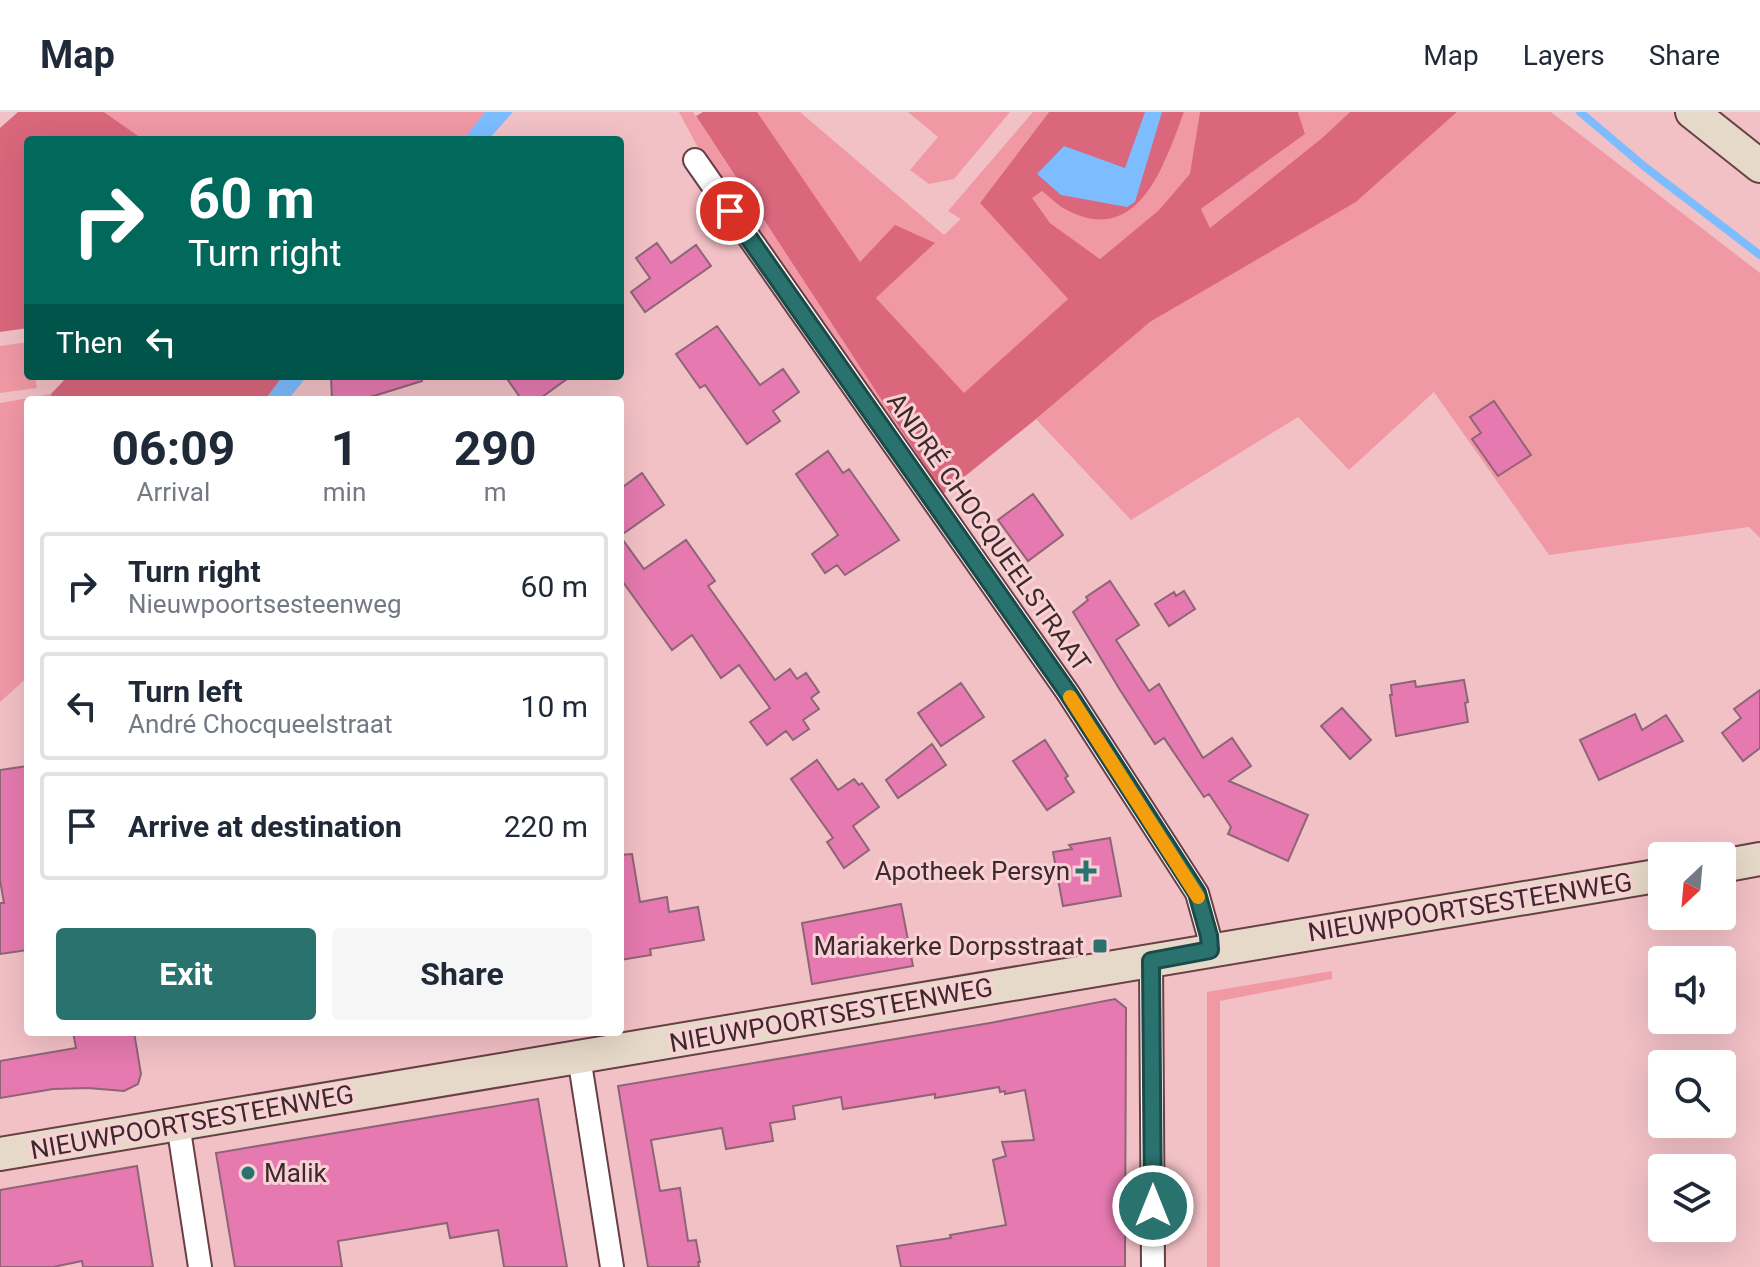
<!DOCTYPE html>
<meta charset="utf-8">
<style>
:root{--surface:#fff;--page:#f6f6f7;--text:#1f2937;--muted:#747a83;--line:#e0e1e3;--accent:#29726e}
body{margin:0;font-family:Roboto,sans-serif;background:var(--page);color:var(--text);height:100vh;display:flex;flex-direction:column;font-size:30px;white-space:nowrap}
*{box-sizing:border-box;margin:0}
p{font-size:26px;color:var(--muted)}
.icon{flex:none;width:44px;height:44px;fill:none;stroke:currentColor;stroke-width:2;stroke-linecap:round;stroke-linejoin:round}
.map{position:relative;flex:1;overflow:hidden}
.side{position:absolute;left:24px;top:284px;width:600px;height:640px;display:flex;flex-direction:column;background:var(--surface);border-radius:8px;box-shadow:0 8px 32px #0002}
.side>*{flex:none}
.guide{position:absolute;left:24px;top:24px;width:600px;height:244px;border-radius:8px;box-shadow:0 8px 32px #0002;background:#00695c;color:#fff;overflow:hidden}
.needle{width:52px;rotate:206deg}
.buttons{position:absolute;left:1648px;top:730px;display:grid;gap:16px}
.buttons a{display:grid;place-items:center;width:88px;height:88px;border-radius:8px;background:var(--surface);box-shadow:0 8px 32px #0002;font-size:40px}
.pin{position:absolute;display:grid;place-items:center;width:68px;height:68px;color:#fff;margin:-34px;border:4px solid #fff;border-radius:50%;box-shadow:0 2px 8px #0007}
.me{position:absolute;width:88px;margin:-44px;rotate:0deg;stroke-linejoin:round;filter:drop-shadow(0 0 6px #0008)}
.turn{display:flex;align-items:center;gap:28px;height:168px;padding:0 32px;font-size:36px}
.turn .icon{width:104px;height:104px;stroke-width:2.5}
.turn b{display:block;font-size:56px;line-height:68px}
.then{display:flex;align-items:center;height:76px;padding:0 32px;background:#0003;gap:16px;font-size:30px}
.eta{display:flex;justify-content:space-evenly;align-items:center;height:136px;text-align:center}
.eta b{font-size:48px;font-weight:700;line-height:56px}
.cta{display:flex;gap:16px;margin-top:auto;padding:16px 32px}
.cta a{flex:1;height:92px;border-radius:8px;background:var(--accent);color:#fff;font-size:32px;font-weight:700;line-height:92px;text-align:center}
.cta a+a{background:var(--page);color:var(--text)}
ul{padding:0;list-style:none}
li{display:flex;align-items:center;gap:24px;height:108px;margin:0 16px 12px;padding:0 16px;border:4px solid var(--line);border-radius:8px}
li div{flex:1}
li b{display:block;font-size:30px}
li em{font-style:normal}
header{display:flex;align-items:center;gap:48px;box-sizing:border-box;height:112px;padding:0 40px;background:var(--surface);border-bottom:2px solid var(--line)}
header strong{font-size:38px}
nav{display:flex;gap:44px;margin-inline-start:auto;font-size:28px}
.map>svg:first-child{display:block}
</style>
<header>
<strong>Map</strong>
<nav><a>Map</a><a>Layers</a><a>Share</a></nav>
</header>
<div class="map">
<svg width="1760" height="1155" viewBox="0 0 1760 1155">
<rect width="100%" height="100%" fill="#f2c1c6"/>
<path fill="#f198a5" d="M104,0H485L463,28H144Z
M679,0H693L943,382L704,47Z
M757,0H800L944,123L961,107L948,99L1033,0H1049L980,91L1068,187L964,282L876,186L935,131L860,151Z
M908,0H1010L954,67L929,72L910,58L938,25Z
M1184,0H1200L1191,62L1159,98L1100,147L1050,111L1031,86L1042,79L1067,98L1164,52Z
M1298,0H1350L1322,26L1210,116L1201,97L1305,22Z
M1457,0H1551L1760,161V426L1749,415L1549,443L1434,280L1349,358L1298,305L1131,408L1036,307L1150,210L1356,90Z
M28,230V264H35L37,276L0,281V234Z
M51,282L52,288H28V565L0,590V291Z
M1332,859V867L1220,889V1155H1207V880Z"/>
<path fill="#da677c" d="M18,0H104L144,28H28V216L0,220V16Z
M703,0H757L860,150L895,113L935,131L876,186L964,281L1068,187L980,91L1049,0H1184C1165,51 1139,136 1067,98C1058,94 1050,85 1042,79L1032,86L1050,111L1100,147L1159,98L1190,62L1200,0H1298L1305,22L1201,97L1210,116L1322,26L1350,0H1457L1356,90L1150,210L1036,307L943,382L696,4Z
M68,264H283L265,288H52L51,282Z"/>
<path fill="#7cbcff" d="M485,0H513L488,28H463Z
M1145,0H1162L1135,90L1127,95L1061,83L1037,62L1064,34L1125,56Z
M283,264H307L288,288H265Z"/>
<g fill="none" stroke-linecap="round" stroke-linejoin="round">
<path stroke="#7cbcff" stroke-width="8" d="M1580,0L1645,55L1760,143"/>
</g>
<path fill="#e67ab0" stroke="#8d6577" stroke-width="2" d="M657,131L671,151L696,133L711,154L645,200L631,180L650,166L636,146Z
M717,214L760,273L783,257L799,280L773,299L780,309L747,332L705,273L700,276L676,242Z
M331,264H421L422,269L361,288H332Z
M505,264H571L538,288H522Z
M1494,289L1531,343L1498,364L1472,327L1481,321L1470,305Z
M828,339L843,361L849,357L899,428L845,463L837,453L825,461L812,442L838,423L796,362Z
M642,361L664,393L620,424L644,457L686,428L715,469L708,474L775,568L790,557L797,567L806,561L819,580L811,586L819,597L803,608L809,617L793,628L786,619L767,633L750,610L770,596L739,553L721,566L692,523L672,538L620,466V377Z
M1033,382L1063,423L1028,449L998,408Z
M1110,469L1139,513L1116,528L1149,579L1159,572L1203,646L1232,626L1251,654L1229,669L1308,703L1288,749L1228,722L1231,715L1209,682L1204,685L1164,626L1155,632L1120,578L1073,500L1088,488L1086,485Z
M1184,479L1195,497L1169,514L1155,492L1174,480L1176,484Z
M1464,568L1468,590L1465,591L1468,610L1396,624L1390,583H1392L1391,573L1415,569L1416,575Z
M961,571L984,605L941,634L918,601Z
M1760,578V636L1743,649L1722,621L1741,606L1734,597Z
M1342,596L1371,628L1350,647L1321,614Z
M1635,602L1642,618L1666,603L1683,629L1599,668L1580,628Z
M1045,628L1068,664L1065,666L1074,680L1047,698L1013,649Z
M932,632L946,653L898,686L886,668Z
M817,648L838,678L854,667L859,673L862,671L879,695L853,714L869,738L844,756L827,730L833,726L791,667Z
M28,654V838L0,842V791H4L0,768V658Z
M1110,726L1121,784L1063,794L1053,740L1072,737L1069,733Z
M632,742L640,790L667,785L669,800L698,795L704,828L650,837L651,843L620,848V743Z
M901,792L913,854L812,872L802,811Z
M1115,887L1126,896L1125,1155H901L897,1134L951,1126L950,1123L1006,1113L993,1048L1006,1044L1002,1030L1034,1028L1025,978L1005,982V979L1000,980L999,975L935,986V982L843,997L841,985L793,994L795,1007L770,1011L773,1029L726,1037L722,1016L651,1028L660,1079L680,1076L688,1129L696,1128L700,1150H698L699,1155H648L618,974L990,911Z
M73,920H134L141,962L138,972L124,979L88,976L53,977L0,986V949L76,936Z
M538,987L567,1155H504L498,1118L450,1126L447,1111L338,1129L342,1155H235L216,1041Z
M137,1054L153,1155H83L82,1149L53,1155H0V1078Z"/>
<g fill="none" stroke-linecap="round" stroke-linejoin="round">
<g stroke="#683f45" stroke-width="26">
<path id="street" d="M695,48L1068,581L1197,781L1209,824L1210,838
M1151,849L1153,1155
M579,945L612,1155
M178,1012L200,1155"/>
</g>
<g stroke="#683f45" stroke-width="36">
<path id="secondary" d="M1692,0L1760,54
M1722,754L1760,747
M0,1042L1662,763"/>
</g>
<use href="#street" stroke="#fff" stroke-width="22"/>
<use href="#secondary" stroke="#e7d9c9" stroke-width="32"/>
</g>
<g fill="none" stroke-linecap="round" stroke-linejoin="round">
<g stroke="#1b4a48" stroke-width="20">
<path id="route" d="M730,99L1068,581L1197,781L1209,824L1210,838L1151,849L1153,1094"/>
</g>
<use href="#route" stroke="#29726e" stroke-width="14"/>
<path stroke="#f59e0b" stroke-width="14" d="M1070,585L1198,785"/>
</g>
<g fill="#29726e" stroke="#f9d1d5" stroke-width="3">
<path d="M1082 747h8v8h8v8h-8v8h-8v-8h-8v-8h8z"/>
<rect x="1092" y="826" width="16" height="16" rx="4"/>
<circle cx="248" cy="1061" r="8"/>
</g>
<g text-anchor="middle" stroke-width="6" stroke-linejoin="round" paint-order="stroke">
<g font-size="26" fill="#3c292b" stroke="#f9d1d5">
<text transform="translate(989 420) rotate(55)" y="9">ANDRÉ CHOCQUEELSTRAAT</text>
<text transform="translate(1470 795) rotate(-9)" y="9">NIEUWPOORTSESTEENWEG</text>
<text transform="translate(831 903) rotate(-10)" y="9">NIEUWPOORTSESTEENWEG</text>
<text transform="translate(192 1010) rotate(-10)" y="9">NIEUWPOORTSESTEENWEG</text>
</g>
<g font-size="26" fill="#3c292b" stroke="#f9d1d5" text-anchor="end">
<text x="1070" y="768">Apotheek Persyn</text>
<text x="1084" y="843">Mariakerke Dorpsstraat</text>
<text x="264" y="1070" text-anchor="start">Malik</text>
</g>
</g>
</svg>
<div class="buttons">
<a><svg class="needle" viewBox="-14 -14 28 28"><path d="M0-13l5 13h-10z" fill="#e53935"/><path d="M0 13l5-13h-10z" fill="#747a83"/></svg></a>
<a><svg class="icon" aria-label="sound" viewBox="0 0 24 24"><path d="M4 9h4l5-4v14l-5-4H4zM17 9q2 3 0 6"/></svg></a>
<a><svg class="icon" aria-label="search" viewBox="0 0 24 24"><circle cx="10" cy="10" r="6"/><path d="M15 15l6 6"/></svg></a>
<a><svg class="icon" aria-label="layers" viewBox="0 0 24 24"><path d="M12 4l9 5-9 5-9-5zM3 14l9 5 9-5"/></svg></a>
</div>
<div class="pin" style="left:730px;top:99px;background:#d93025"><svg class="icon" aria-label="arrive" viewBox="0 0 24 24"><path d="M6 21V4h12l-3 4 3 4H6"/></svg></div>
<svg class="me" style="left:1153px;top:1094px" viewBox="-20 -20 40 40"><circle r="17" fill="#29726e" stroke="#fff" stroke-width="3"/><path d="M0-11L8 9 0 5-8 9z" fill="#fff"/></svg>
<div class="guide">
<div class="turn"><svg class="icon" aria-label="right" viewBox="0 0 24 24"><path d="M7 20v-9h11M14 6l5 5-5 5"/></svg><div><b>60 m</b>Turn right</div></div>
<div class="then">Then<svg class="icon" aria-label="left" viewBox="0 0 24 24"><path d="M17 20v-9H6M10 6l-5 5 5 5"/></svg></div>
</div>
<section class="side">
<div class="eta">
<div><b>06:09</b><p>Arrival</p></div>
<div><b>1</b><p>min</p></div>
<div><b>290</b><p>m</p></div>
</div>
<ul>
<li><svg class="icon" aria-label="right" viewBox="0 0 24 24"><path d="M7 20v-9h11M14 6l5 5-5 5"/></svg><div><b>Turn right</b><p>Nieuwpoortsesteenweg</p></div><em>60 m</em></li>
<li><svg class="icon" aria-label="left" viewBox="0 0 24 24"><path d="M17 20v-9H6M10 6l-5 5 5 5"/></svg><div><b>Turn left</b><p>André Chocqueelstraat</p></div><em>10 m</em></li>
<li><svg class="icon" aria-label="arrive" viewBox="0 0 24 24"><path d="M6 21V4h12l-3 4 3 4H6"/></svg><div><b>Arrive at destination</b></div><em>220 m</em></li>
</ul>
<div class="cta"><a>Exit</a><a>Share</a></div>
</section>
</div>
